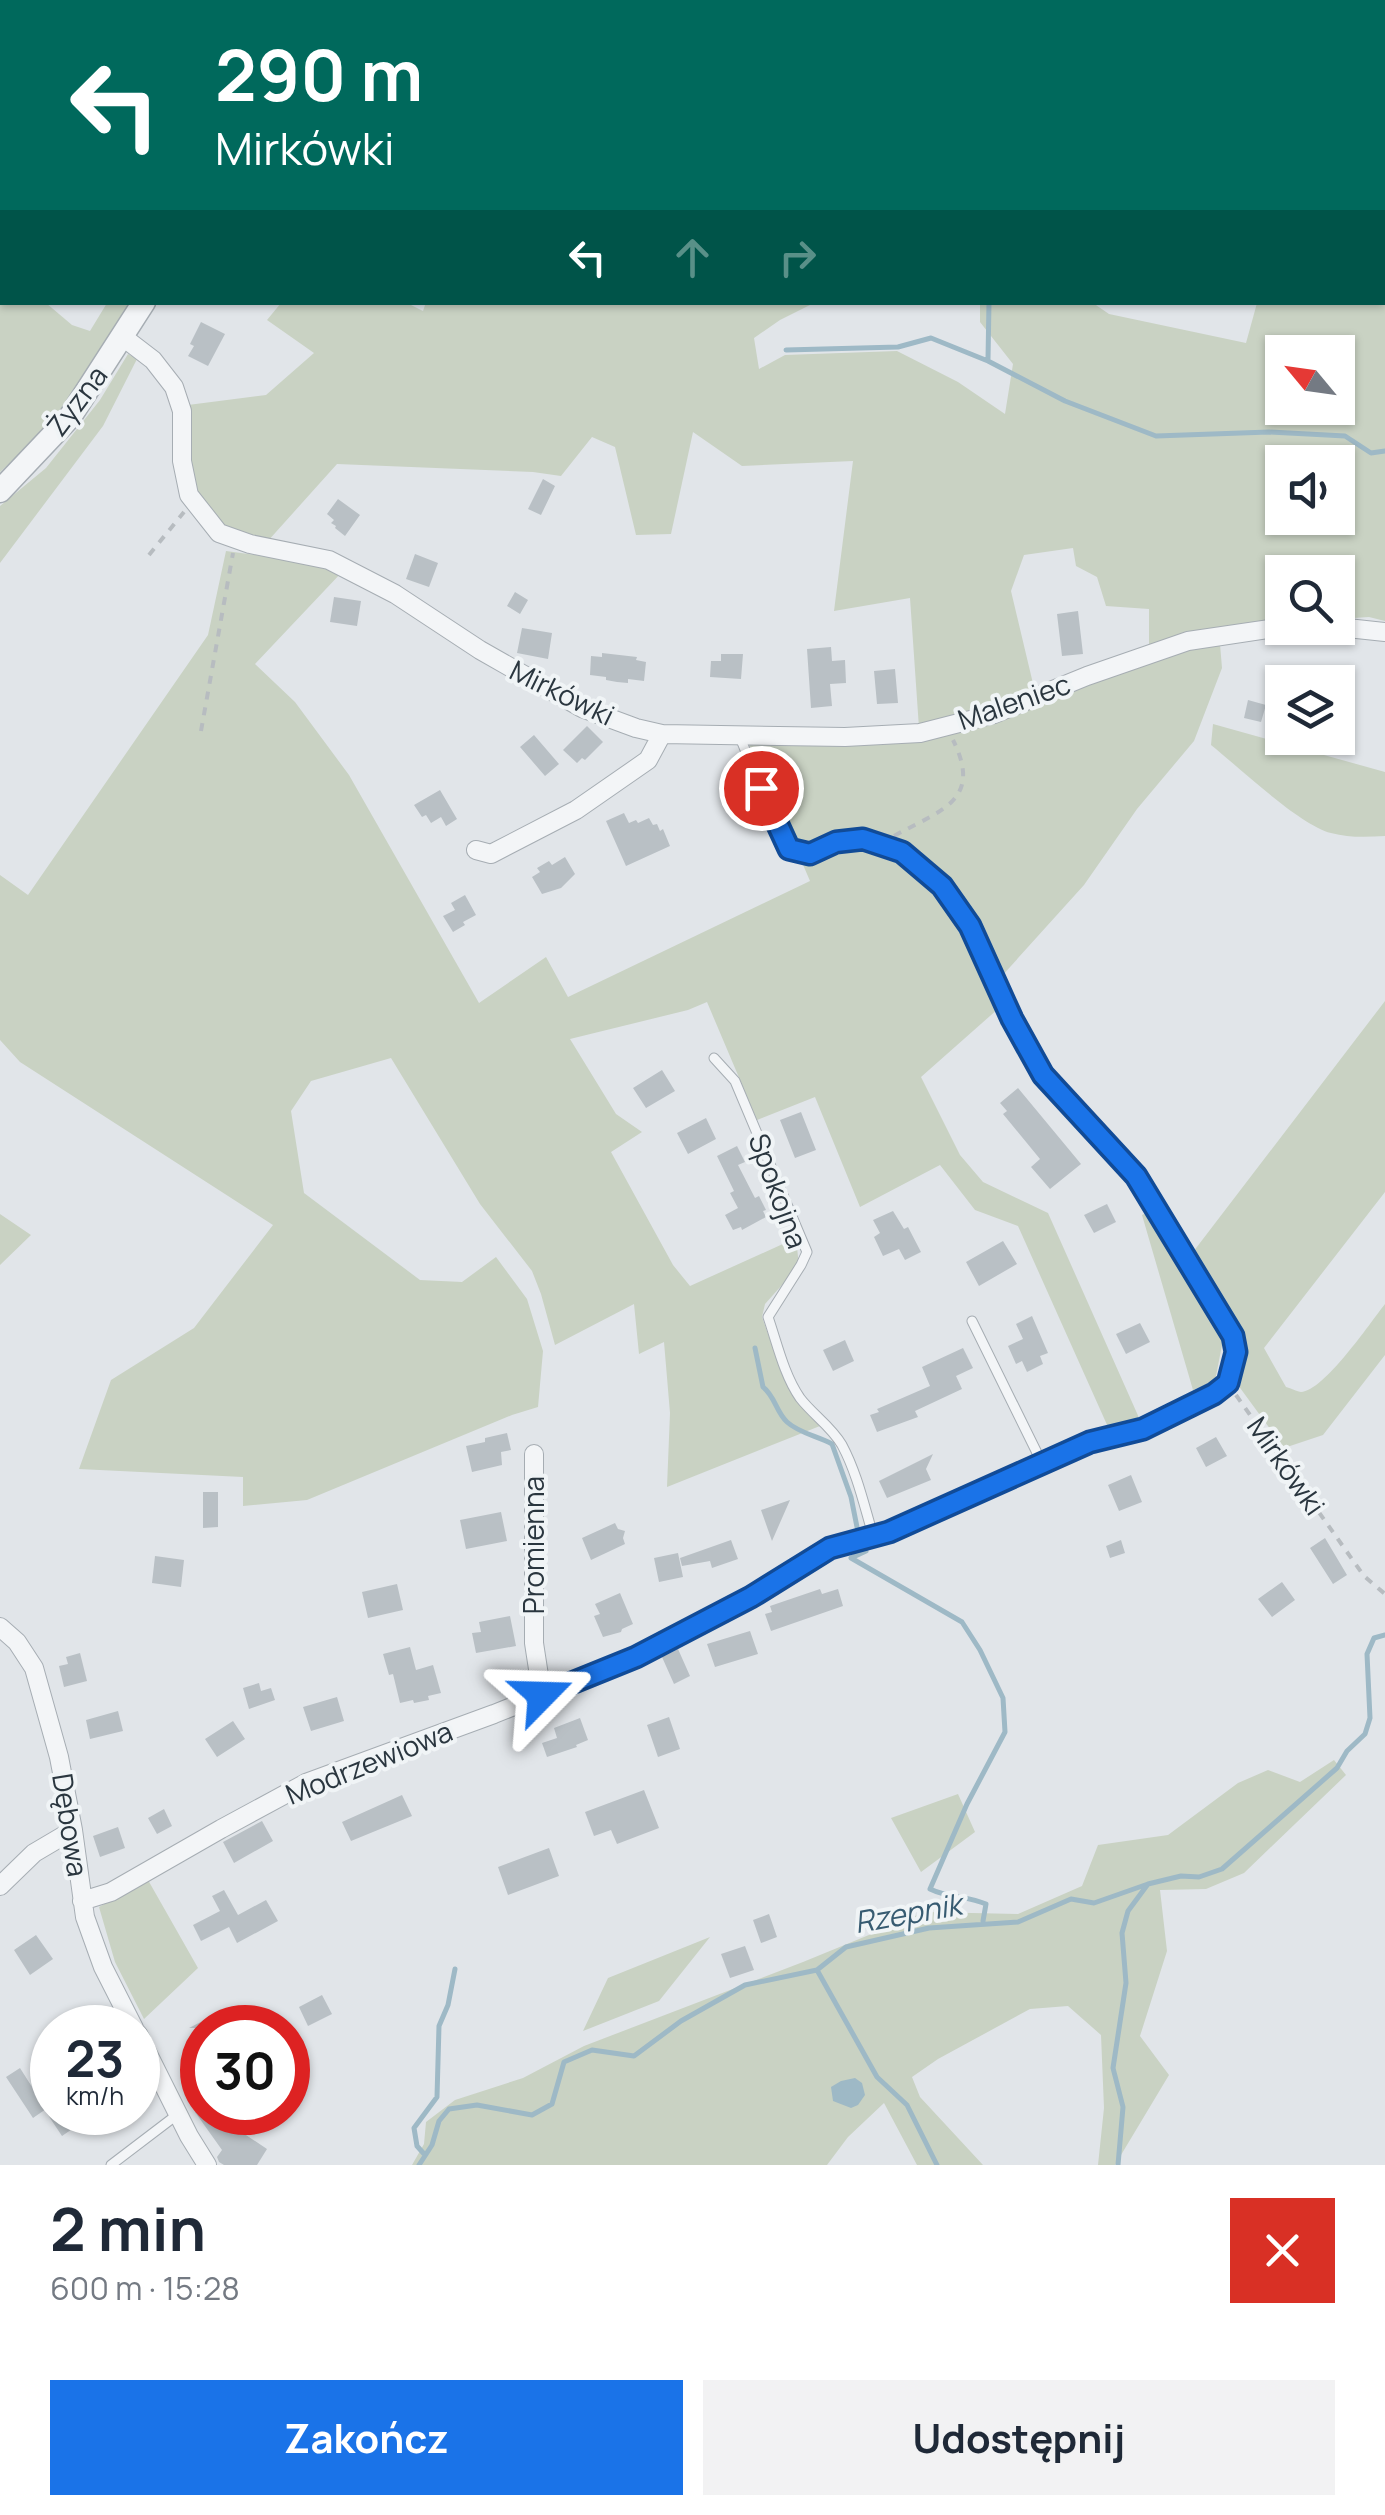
<!DOCTYPE html>
<html lang="pl">
<meta charset="utf-8">
<style>
:root{--surface:#fff;--page:#f2f2f3;--text:#1f2937;--muted:#747a83;--accent:#1a73e8}
body{margin:0;font-family:Manrope,sans-serif;background:var(--page);color:var(--text);height:100vh;display:flex;flex-direction:column;font-size:38px;white-space:nowrap}
*{box-sizing:border-box;margin:0}
p{font-size:32px;color:var(--muted)}
.icon{flex:none;width:55px;height:55px;fill:none;stroke:currentColor;stroke-width:2;stroke-linecap:round;stroke-linejoin:round}
.map{position:relative;height:2165px;overflow:hidden}
.details{display:flex;flex-direction:column;background:var(--surface);flex:1}
.details>*{flex:none}
.banner{position:absolute;left:0px;top:0px;width:1385px;height:305px;box-shadow:0 2px 8px #0004;background:#00695c;color:#fff;overflow:hidden}
.needle{width:65px;rotate:299deg}
.tools{position:absolute;left:1265px;top:335px;display:grid;gap:20px}
.tools a{display:grid;place-items:center;width:90px;height:90px;border-radius:0px;background:var(--surface);box-shadow:0 2px 8px #0004;font-size:50px}
.speed{position:absolute;left:30px;top:2005px;display:flex;gap:20px;font-size:50px;font-weight:700;text-align:center}
.speed>*{display:grid;place-content:center;width:130px;height:130px;border-radius:50%;background:var(--surface);box-shadow:0 2px 8px #0004;line-height:1}
.speed small{font-size:25px;font-weight:400}
.speed .limit{border:15px solid #d22;background:#fff;color:#111}
.pin{position:absolute;display:grid;place-items:center;width:85px;height:85px;color:#fff;margin:-42px;border:5px solid #fff;border-radius:50%;box-shadow:0 2px 10px #0007}
.me{position:absolute;width:110px;margin:-55px;rotate:68deg;stroke-linejoin:round;filter:drop-shadow(0 0 8px #0008)}
.turn{display:flex;align-items:center;gap:35px;height:210px;padding:0 50px;font-size:45px}
.turn .icon{width:130px;height:130px;stroke-width:2.5}
.turn b{display:block;font-size:70px;line-height:85px}
.lanes{display:flex;align-items:center;height:95px;padding:0 50px;background:#0003;justify-content:center;gap:50px;direction:ltr}
.lanes .off{opacity:.35}
.round{display:grid;place-items:center;flex:none;width:105px;height:105px;border-radius:0px;background:var(--page)}
.headline{display:flex;align-items:center;justify-content:space-between;height:170px;padding:0 50px}
h1{font-size:60px;font-weight:700;line-height:75px}
.cta{display:flex;gap:20px;margin-top:auto;padding:20px 50px}
.cta a{flex:1;height:115px;border-radius:0px;background:var(--accent);color:#fff;font-size:40px;font-weight:700;line-height:115px;text-align:center}
.cta a+a{background:var(--page);color:var(--text)}
.map>svg:first-child{display:block}
</style>
<div class="map">
<svg width="1385" height="2165" viewBox="0 0 1385 2165">
<rect width="100%" height="100%" fill="#e1e5e9"/>
<path fill="#c9d2c3" fill-rule="evenodd" d="M910,0H1166L1165,2H908Z
M0,19L2,20V302L46,303L72,325L90,331L107,303H133L67,411L0,472Z
M1383,296H1385V621L1369,617L1338,619V572H1282V621L1149,645V609L1106,606L1097,577L1076,566L1073,548L1024,555L1011,591L1035,692L919,728L910,598L834,611L853,461L742,466L693,432L671,534L636,535L615,447L592,437L561,476L533,472L337,464L267,542C253,537 234,533 222,524C183,493 189,450 188,405L266,395L314,353L267,320L281,303H407L423,311L426,302L814,303L780,320L754,338L759,369L785,355L897,351L958,382L1005,414L1013,364L980,322V303H1093L1109,314L1246,343L1257,303L1382,302ZM1282,352H1338V408H1282ZM1282,462H1338V518H1282Z
M128,354L137,359L103,426L0,563V506L46,468L100,400Z
M226,551L301,561L342,572L255,664L295,702L349,775L479,1003L546,957L568,997L810,881L801,860C819,854 841,844 861,845C867,845 876,850 882,853C951,879 971,946 999,1008L921,1077L960,1155L983,1182L1048,1213L1140,1420L1108,1427L1018,1226L975,1210L940,1165L860,1207L815,1097L757,1120L707,1002L688,1010L570,1039L616,1114L642,1132L611,1152L673,1265L690,1286L796,1238L799,1266L765,1304L762,1317L776,1357L798,1402L820,1426L667,1487L670,1413L664,1342L639,1354L634,1304L555,1345L541,1294L532,1271L480,1204L391,1058L311,1081L291,1111L304,1193L420,1280L462,1282L496,1257L527,1299L543,1351L538,1407L512,1415L307,1500L243,1506V1477L79,1469L111,1380L194,1328L273,1225L20,1062L0,1040V875L28,895L208,635Z
M1220,644L1222,668L1194,741L1137,809L1084,885L1001,977C978,924 943,855 882,840C876,839 867,835 860,835C830,836 825,855 792,840L748,742L910,739L1177,650Z
M1213,724L1385,772V836C1367,837 1349,838 1331,833C1298,824 1240,768 1211,745Z
M1385,1001V1192L1264,1348L1286,1387C1287,1387 1299,1392 1301,1392C1324,1391 1370,1323 1385,1304V1355L1323,1435L1284,1448L1235,1381L1241,1366L1237,1332L1190,1256Z
M1150,1211L1223,1340L1215,1381L1193,1390L1142,1215Z
M0,1214L31,1235L0,1265Z
M1334,1760L1346,1775L1244,1873L1206,1889L1160,1890L1167,1951L1140,2036L1169,2075L1115,2165H1098L1104,2108L1101,2035L1068,2006L1030,2009L938,2059L912,2077L920,2097L983,2165H917L884,2103L848,2137L827,2165H412L424,2144L426,2122L455,2100L523,2078L584,2046L803,1962L925,1912L1018,1914L1082,1886L1098,1845L1168,1835L1238,1783L1268,1770L1300,1782Z
M958,1794L975,1832L921,1872L891,1818Z
M148,1880L198,1968L144,2019L115,1962L99,1907Z
M710,1937L659,2001L583,2031L608,1978Z"/>
<path fill="#9eb9c6" d="M855,2078L862,2083L865,2095L858,2105L851,2108L833,2101L831,2087L841,2081Z"/>
<g fill="none" stroke-linecap="round" stroke-linejoin="round">
<path stroke="#9eb9c6" stroke-width="5" d="M786,350L898,347L931,338L988,361L1065,401L1156,436L1269,432L1345,436L1371,453L1385,451
M988,359L989,302
M755,1348L763,1387C775,1396 776,1412 787,1422C799,1433 817,1436 832,1444L851,1497L857,1527
M866,1551L851,1558L962,1622L980,1650L1003,1698L1005,1732L967,1804L930,1889C948,1898 968,1896 986,1904L983,1921
M1148,1884L1181,1876L1199,1877L1222,1869L1337,1768L1347,1751L1365,1734L1370,1718L1367,1654L1374,1638L1385,1635
M817,1970L877,2077L907,2105L937,2165
M425,2155L417,2146L414,2128L437,2097L439,2026L448,2005L455,1969
M419,2165L432,2145L439,2121L449,2109L477,2105L532,2115L552,2104L564,2062L592,2050L634,2056L681,2021L745,1985L817,1970L846,1947L929,1928L1018,1922L1071,1899L1094,1903L1148,1884L1128,1911L1122,1933L1126,1983L1113,2068L1123,2107L1118,2165"/>
</g>
<path fill="#b9c0c5" d="M201,322L225,334L208,366L188,356L194,346L190,344Z
M543,479L555,486L541,515L528,509Z
M338,499L360,515L345,536L335,528L336,526L331,523L334,520L327,514Z
M415,554L438,563L429,587L406,579Z
M515,592L528,600L520,614L507,606Z
M334,597L361,601L357,626L330,622Z
M1078,611L1083,654L1062,656L1057,614Z
M522,628L552,633L548,659L517,653Z
M831,647L832,661L845,660L846,683L830,684L832,706L811,708L807,649Z
M602,653L637,657L636,660L646,662L644,681L628,679V683L617,682L606,680V677L590,675L591,656L602,657Z
M721,654H743L741,679L710,677L711,661H721Z
M895,669L898,703L877,704L874,671Z
M1248,700L1266,705L1261,722L1244,718Z
M587,726L603,742L585,760L582,758L577,763L563,750Z
M534,735L559,764L545,776L520,747Z
M440,790L457,819L446,826L441,817L431,823L426,815L422,817L414,805Z
M624,813L629,823L636,820L638,823L649,818L653,825L657,824L660,831L663,829L670,846L626,866L606,821Z
M565,857L575,874L561,888L542,894L532,877L540,872L537,868L549,861L552,865Z
M465,895L476,915L463,922L465,925L453,932L443,916L455,910L451,903Z
M662,1070L675,1091L646,1108L633,1088Z
M1018,1088L1081,1164L1050,1189L1031,1167L1040,1159L1003,1114L1007,1111L1000,1103Z
M801,1112L816,1150L795,1158L780,1120Z
M706,1118L716,1139L688,1154L677,1133Z
M737,1146L745,1162L738,1165L755,1198L759,1196L766,1210L763,1211L766,1217L742,1230L741,1227L733,1230L725,1215L738,1208L730,1193L734,1191L717,1156Z
M1107,1204L1116,1222L1094,1233L1084,1215Z
M893,1211L904,1229L908,1227L921,1252L905,1260L899,1249L883,1256L874,1237L880,1233L873,1220Z
M1003,1241L1017,1264L979,1286L966,1262Z
M1032,1316L1048,1353L1040,1356L1043,1364L1027,1372L1022,1361L1016,1364L1008,1346L1023,1339L1016,1324Z
M1140,1323L1150,1342L1126,1354L1116,1334Z
M845,1340L854,1361L833,1371L823,1350Z
M963,1348L973,1368L956,1376L962,1389L915,1411L918,1417L877,1432L870,1415L879,1412L877,1409L930,1386L922,1367Z
M507,1433L511,1450L501,1452L502,1465L472,1472L466,1446L485,1442V1438Z
M1216,1437L1227,1456L1206,1467L1196,1448Z
M933,1454L926,1469L931,1480L887,1498L879,1481Z
M1131,1475L1142,1502L1119,1511L1108,1485Z
M203,1492H218V1527L203,1528Z
M790,1500L772,1541L761,1510Z
M501,1512L507,1541L466,1549L460,1520Z
M615,1523L618,1529L625,1531L623,1538L625,1544L591,1560L582,1538Z
M1325,1538L1347,1575L1333,1584L1310,1548Z
M731,1540L738,1559L712,1568L710,1561L682,1566L680,1558Z
M1121,1540L1125,1553L1110,1558L1106,1546Z
M678,1553L683,1577L659,1582L654,1558Z
M155,1556L184,1560L181,1587L152,1583Z
M1282,1582L1295,1600L1272,1617L1258,1599Z
M397,1584L403,1610L368,1618L362,1592Z
M820,1589L822,1594L838,1589L843,1606L771,1631L765,1614L772,1612L770,1606Z
M620,1593L633,1624L622,1629L621,1632L603,1637L594,1616L600,1614L595,1604Z
M510,1616L516,1646L476,1653L472,1633L481,1632L479,1622Z
M750,1631L758,1654L715,1667L707,1644Z
M410,1647L416,1670L433,1665L441,1693L428,1696L429,1700L414,1703L413,1700L400,1703L393,1674L389,1675L383,1654Z
M678,1649L690,1676L674,1684L662,1657Z
M80,1653L87,1681L64,1687L59,1666L68,1664L66,1657Z
M259,1683L261,1691L271,1688L275,1700L249,1709L243,1688Z
M337,1697L344,1721L311,1731L303,1707Z
M118,1711L123,1731L90,1739L86,1720Z
M669,1717L680,1749L658,1757L647,1725Z
M580,1718L588,1740L576,1745L577,1747L547,1757L542,1743L557,1738L554,1728Z
M233,1721L245,1739L217,1757L205,1739Z
M644,1790L659,1828L617,1844L611,1830L594,1836L585,1812Z
M402,1795L412,1816L351,1841L342,1822Z
M164,1809L172,1826L157,1834L148,1818Z
M262,1821L273,1841L234,1863L223,1842Z
M118,1827L125,1848L100,1857L93,1836Z
M549,1848L559,1876L508,1895L498,1867Z
M224,1890L238,1915L266,1900L278,1921L237,1943L229,1927L201,1941L193,1925L220,1911L212,1896Z
M769,1914L777,1937L761,1943L753,1920Z
M36,1935L53,1959L30,1975L14,1950Z
M745,1946L754,1970L730,1978L721,1954Z
M322,1995L332,2014L308,2026L299,2007Z
M230,2007L240,2028H189Z
M20,2068L46,2109L33,2118L6,2077Z
M46,2112H78L84,2121L62,2136Z
M195,2112H220L228,2123L267,2149L257,2165H224L219,2162L217,2157L222,2150Z"/>
<g fill="none" stroke-linecap="round" stroke-linejoin="round">
<g stroke="#a6adb3" stroke-width="11">
<path id="service" d="M1382,217L1385,215
M739,735L772,815L789,849L810,854L836,842L863,839L902,852L942,886L970,926L1012,1019L1043,1075L1136,1176L1233,1336L1236,1352L1227,1383
M714,1058L735,1081L807,1252L801,1265L768,1317C777,1343 784,1375 800,1398C813,1415 831,1426 842,1445C857,1473 864,1505 873,1535
M972,1321L1042,1463
M111,2165L178,2114"/>
</g>
<g stroke="#a6adb3" stroke-width="20">
<path id="minor" d="M549,0L554,2
M1174,2L1175,0
M1382,290H1385
M123,337L153,360L174,387L182,411V461L189,495L219,533L250,544L329,560L395,594L480,650L582,708L636,728L662,734L845,737L920,733L994,714L1087,676L1188,641L1282,627
M1338,627L1385,632
M476,850L491,854L576,810L648,760L662,734
M534,1454V1643L542,1695
M0,1627L17,1642L34,1668L59,1757L73,1830L85,1917L103,1967L134,2028
M0,1886L34,1853L73,1830
M82,1901L111,1892L221,1829L306,1783L494,1714L636,1657L751,1597L830,1548L889,1532L1090,1442L1143,1429L1215,1394L1227,1383
M138,2034L189,2136L207,2165"/>
</g>
<g stroke="#a6adb3" stroke-width="25">
<path id="tertiary" d="M286,2L287,0
M0,491L70,417L144,302"/>
</g>
<path stroke="#b7bcc0" stroke-width="4" stroke-dasharray="8 8" stroke-linecap="butt" d="M149,555L184,512
M201,731L233,553
M894,836C938,811 984,802 953,740
M1236,1395L1364,1576L1385,1594"/>
<use href="#service" stroke="#f3f5f7" stroke-width="9"/>
<use href="#minor" stroke="#f3f5f7" stroke-width="18"/>
<use href="#tertiary" stroke="#f3f5f7" stroke-width="22"/>
</g>
<g fill="none" stroke-linecap="round" stroke-linejoin="round">
<g stroke="#114b97" stroke-width="25">
<path id="route" d="M542,1695L636,1657L751,1597L830,1548L889,1532L1090,1442L1143,1429L1214,1394L1228,1383L1236,1352L1233,1336L1136,1176L1043,1075L1012,1019L970,926L942,886L902,852L863,839L836,842L810,854L789,849L761,788"/>
</g>
<use href="#route" stroke="#1a73e8" stroke-width="18"/>
</g>
<g text-anchor="middle" stroke-width="8" stroke-linejoin="round" paint-order="stroke">
<g font-size="28" fill="#2a363f" stroke="#f0f4f6">
<text transform="translate(77 401) rotate(-53)" y="10">Żyzna</text>
<text transform="translate(562 693) rotate(26)" y="10">Mirkówki</text>
<text transform="translate(1014 702) rotate(-19)" y="10">Maleniec</text>
<text transform="translate(778 1191) rotate(70)" y="10">Spokojna</text>
<text transform="translate(1286 1466) rotate(55)" y="10">Mirkówki</text>
<text transform="translate(534 1545) rotate(-90)" y="10">Promienna</text>
<text transform="translate(369 1763) rotate(-22)" y="10">Modrzewiowa</text>
<text transform="translate(70 1825) rotate(81)" y="10">Dębowa</text>
</g>
<g font-size="30" font-style="italic" fill="#375b71" stroke="#f0f4f6">
<text transform="translate(908 1914) rotate(-10)" y="10">Rzepnik</text>
</g>
</g>
</svg>
<div class="tools">
<a><svg class="needle" viewBox="-14 -14 28 28"><path d="M0-13l5 13h-10z" fill="#e53935"/><path d="M0 13l5-13h-10z" fill="#747a83"/></svg></a>
<a><svg class="icon" aria-label="sound" viewBox="0 0 24 24"><path d="M4 9h4l5-4v14l-5-4H4zM17 9q2 3 0 6"/></svg></a>
<a><svg class="icon" aria-label="search" viewBox="0 0 24 24"><circle cx="10" cy="10" r="6"/><path d="M15 15l6 6"/></svg></a>
<a><svg class="icon" aria-label="layers" viewBox="0 0 24 24"><path d="M12 4l9 5-9 5-9-5zM3 14l9 5 9-5"/></svg></a>
</div>
<div class="speed"><div>23<small>km/h</small></div><div class="limit">30</div></div>
<div class="pin" style="left:761px;top:788px;background:#d93025"><svg class="icon" aria-label="arrive" viewBox="0 0 24 24"><path d="M6 21V4h12l-3 4 3 4H6"/></svg></div>
<svg class="me" style="left:542px;top:1695px" viewBox="-20 -20 40 40"><path d="M0-17L14 15 0 8-14 15z" fill="#1a73e8" stroke="#fff" stroke-width="4"/></svg>
<div class="banner">
<div class="turn"><svg class="icon" aria-label="left" viewBox="0 0 24 24"><path d="M17 20v-9H6M10 6l-5 5 5 5"/></svg><div><b>290 m</b>Mirkówki</div></div>
<div class="lanes"><svg class="icon" aria-label="left" viewBox="0 0 24 24"><path d="M17 20v-9H6M10 6l-5 5 5 5"/></svg><svg class="icon off" aria-label="ahead" viewBox="0 0 24 24"><path d="M12 20V5M6 11l6-6 6 6"/></svg><svg class="icon off" aria-label="right" viewBox="0 0 24 24"><path d="M7 20v-9h11M14 6l5 5-5 5"/></svg></div>
</div>
</div>
<section class="details">
<div class="headline"><div><h1>2 min</h1><p>600 m · 15:28</p></div><a class="round" style="background:#d93025;color:#fff"><svg class="icon" aria-label="close" viewBox="0 0 24 24"><path d="M6 6l12 12M18 6L6 18"/></svg></a></div>
<div class="cta"><a>Zakończ</a><a>Udostępnij</a></div>
</section>
